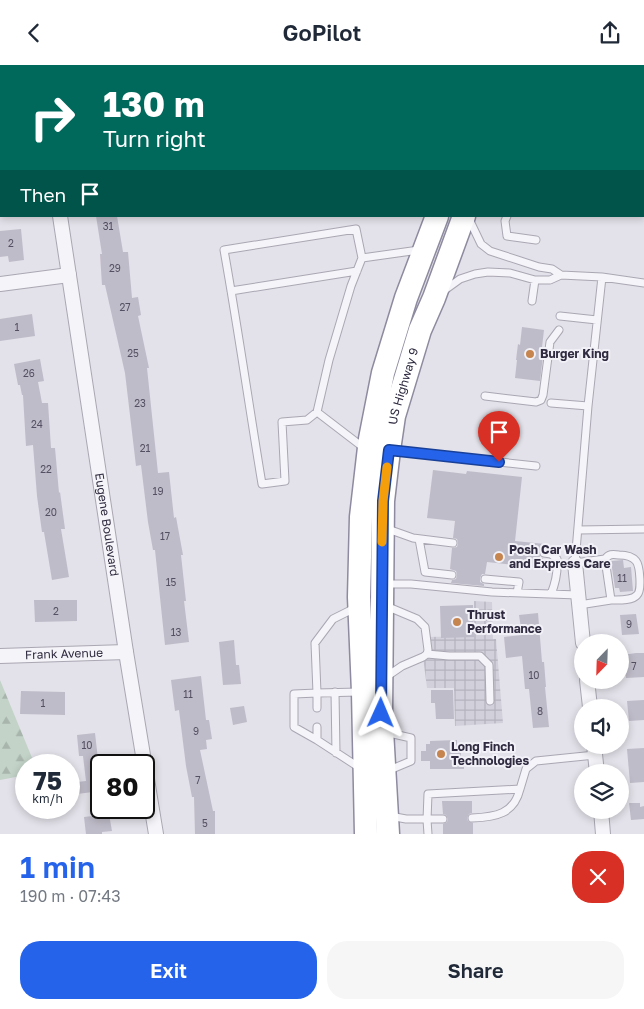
<!DOCTYPE html>
<meta charset="utf-8">
<style>
:root{--surface:#fff;--page:#f6f6f7;--text:#1f2937;--muted:#747a83;--accent:#2563eb}
body{margin:0;font-family:"Golos Text",sans-serif;background:var(--page);color:var(--text);height:100vh;display:flex;flex-direction:column;font-size:19px;white-space:nowrap}
*{box-sizing:border-box;margin:0}
p{font-size:16px;color:var(--muted)}
.icon{flex:none;width:28px;height:28px;fill:none;stroke:currentColor;stroke-width:2;stroke-linecap:round;stroke-linejoin:round}
.map{position:relative;height:769px;overflow:hidden}
.side{display:flex;flex-direction:column;background:var(--surface);flex:1}
.side>*{flex:none}
.hud{position:absolute;left:0px;top:0px;width:645px;height:152px;box-shadow:0 2px 8px #0003;background:#00695c;color:#fff;overflow:hidden}
.needle{width:32px;rotate:203deg}
.tools{position:absolute;left:574px;top:569px;display:grid;gap:10px}
.tools a{display:grid;place-items:center;width:55px;height:55px;border-radius:50%;background:var(--surface);box-shadow:0 2px 8px #0003;font-size:25px}
.speed{position:absolute;left:15px;top:689px;display:flex;gap:10px;font-size:25px;font-weight:700;text-align:center}
.speed>*{display:grid;place-content:center;width:65px;height:65px;border-radius:50%;background:var(--surface);box-shadow:0 2px 8px #0003;line-height:1}
.speed small{font-size:12px;font-weight:400}
.speed .limit{border:2px solid #111;border-radius:8px;background:#fff;color:#111}
.pin{position:absolute;display:grid;place-items:center;width:42px;height:42px;color:#fff;margin:-51px -21px;border-radius:50% 50% 50% 0;rotate:-45deg;box-shadow:0 0 5px #0007}
.pin .icon{rotate:45deg}
.me{position:absolute;width:55px;margin:-28px;rotate:1deg;stroke-linejoin:round;filter:drop-shadow(0 0 4px #0008)}
.turn{display:flex;align-items:center;gap:18px;height:105px;padding:0 20px;font-size:22px}
.turn .icon{width:65px;height:65px;stroke-width:2.5}
.turn b{display:block;font-size:35px;line-height:42px}
.then{display:flex;align-items:center;height:48px;padding:0 20px;background:#0003;gap:10px;font-size:19px}
.round{display:grid;place-items:center;flex:none;width:52px;height:52px;border-radius:20px;background:var(--page)}
.head{display:flex;align-items:center;justify-content:space-between;height:85px;padding:0 20px}
h1{font-size:30px;font-weight:600;line-height:38px;color:var(--accent)}
.action{display:flex;gap:10px;margin-top:auto;padding:10px 20px}
.action a{flex:1;height:58px;border-radius:20px;background:var(--accent);color:#fff;font-size:20px;font-weight:600;line-height:58px;text-align:center}
.action a+a{background:var(--page);color:var(--text)}
header{display:flex;justify-content:space-between;align-items:center;height:65px;padding:0 20px;background:var(--surface);font-size:22px;font-weight:600}
.map>svg:first-child{display:block}
</style>
<header><svg class="icon" aria-label="back" viewBox="0 0 24 24"><path d="M15 5l-7 7 7 7"/></svg>GoPilot<svg class="icon" aria-label="share" viewBox="0 0 24 24"><path d="M12 15V3M7 8l5-5 5 5M5 13v7h14v-7"/></svg></header>
<div class="map">
<svg width="644" height="769" viewBox="0 0 644 769">
<defs>
<pattern id="industrial-grid" width="8" height="8" patternUnits="userSpaceOnUse" patternTransform="scale(1.25)"><rect width="8" height="8" fill="#d2d0db"/><path d="M0 4h8M4 0v8" fill="none" stroke="#b5b3bd"/></pattern>
<pattern id="forest-firs" width="22" height="20" patternUnits="userSpaceOnUse" patternTransform="scale(1.25)"><rect width="22" height="20" fill="#c3d3c8"/><path d="M5 1l3.5 6h-7zM16 11l3.5 6h-7z" fill="#a8b5ad"/></pattern>
</defs>
<rect width="100%" height="100%" fill="#e3e1e9"/>
<path fill="url(#industrial-grid)" d="M474,536L492,537L493,574H496L503,658L455,661L454,623H427L423,592L427,589L426,572L474,571Z"/>
<path fill="url(#forest-firs)" d="M0,615L35,700H26V710L0,715Z"/>
<path fill="#bfbcc9" d="M96,151H117L123,187H128L132,233L138,232L141,250L138,251L149,303H147L158,408L169,407L174,453L176,452L183,490H181L186,536H184L189,577L165,580L155,485H153L148,457L141,400L136,401L125,308L105,220H102L100,189H102Z
M21,164L24,195L9,197L8,191L0,192V166Z
M32,249L35,271L0,276V254Z
M522,262L544,265L542,282H544L540,316L515,313L517,295H516L518,279L520,280Z
M40,294L44,316L38,317L42,338H48L51,383H55L59,428L60,427L65,464H61L69,512L52,515L44,467H42L37,431L33,380L26,381L23,330H22L20,320H18L14,299Z
M433,405L466,409L467,406L522,412L515,476L545,479L544,483L540,484L539,488L540,492L543,493L542,503L487,497L485,509H482L480,513V517L484,519V521L451,518L452,515L456,514L457,510L456,506L450,504L452,483L457,482L458,478L457,474L453,473L455,456L427,453Z
M623,495L624,503L631,502L633,526L620,527L619,523H615L611,496Z
M34,535H77V556L35,557Z
M473,540L474,572L441,573L440,541Z
M538,548L542,597H544L546,622H545L549,662L533,663L529,624H525L522,591L506,593L504,572L522,570L519,550Z
M636,549L639,569L622,570L620,550Z
M234,575L236,600H239L241,619L223,620L219,577Z
M636,588H644V612L626,613L623,590Z
M201,611L206,655H209L212,674L206,675L207,684L200,685L213,746H215V769H195L194,732H192L186,701L179,645L175,646L171,615Z
M431,625H453L454,654H436L435,638H431Z
M21,626L65,627V650L20,649Z
M644,635V655L629,656L627,636Z
M244,641L247,657L233,660L230,643Z
M95,668L99,703L101,702V726L69,730V718L86,716L83,691H79L77,670Z
M457,675V684H461V692H464V704H430V696H421V686H426V679H430V676Z
M644,683V717L630,718L627,684Z
M442,736H472V748L469,749L467,753L468,756L473,758V769H443V759L447,757L448,754L446,750L443,749Z
M629,738H640V742L644,741V754L631,755Z
M109,749L112,766L102,767V769H86L84,752Z"/>
<g fill="none" stroke-linecap="round" stroke-linejoin="round">
<g stroke="#aaa7b3" stroke-width="9">
<path id="service" d="M575,0L578,1
M507,151L505,156L507,171L536,175
M469,154L481,179L490,186L539,202L552,204L561,210
M356,164L362,193L351,221L329,295L317,347L307,355L282,357L285,416L262,419C249,341 238,263 224,185Z
M362,193L419,185
M231,226L357,206
M442,227L460,214L475,209L488,207L510,208L535,215H550L561,210L602,212L644,218
M532,236L535,215
M560,251L597,255
M485,331L536,337L541,335L543,330L550,277L559,265
M551,338L588,341
M317,347L364,383
M391,385L536,401
M385,463L413,473L453,478
M578,465L644,464
M419,474L425,507L452,510
M544,488L551,489L557,494C558,507 556,517 551,529
M605,494C609,489 612,489 619,490C626,490 632,491 636,496C640,501 642,526 637,530C632,536 618,535 611,535
M485,514L519,517L517,528
M385,519H411L492,527L578,530
M579,540L611,535L605,494L575,498L588,341L602,212
M386,541L417,554L425,562L428,585L427,589L423,592L402,601L386,612
M357,542L333,554L315,578L317,628L359,627
M427,589L449,591H480L489,600L490,636
M335,627L336,688
M317,643V628L294,629V662L317,675
M317,662V675L360,703
M385,667L411,673V696L387,706
M390,751L406,754H443
M472,753C496,752 514,749 520,724
M428,769L427,755L428,729L520,724L526,704L536,696L595,690"/>
</g>
<g stroke="#aaa7b3" stroke-width="16">
<g id="minor">
<path d="M36,0V1"/>
<path d="M429,1V0"/>
<path id="s1" d="M60,151L126,587L156,769"/>
<path d="M0,219L69,210"/>
<path d="M575,498L583,578"/>
<path id="s2" d="M0,591L126,587"/>
<path d="M587,615L590,642"/>
<path d="M594,680L597,708"/>
<path d="M601,745L603,769"/>
</g>
</g>
<g stroke="#8e8a9f" stroke-width="25">
<g id="trunk">
<path d="M494,1V0"/>
<path d="M521,1V0"/>
<path d="M366,769L363,627L359,532L361,452L370,374L383,308L406,233L437,151"/>
<path id="s3" d="M388,769L381,648L383,436L389,385L394,351L420,265L434,233L464,151"/>
</g>
</g>
<use href="#service" stroke="#f5f4f8" stroke-width="7"/>
<use href="#minor" stroke="#f5f4f8" stroke-width="14"/>
<use href="#trunk" stroke="#fff" stroke-width="22"/>
</g>
<g fill="none" stroke-linecap="round" stroke-linejoin="round">
<g stroke="#184099" stroke-width="12">
<path id="route" d="M381,648L383,436L389,385L499,397"/>
</g>
<use href="#route" stroke="#2563eb" stroke-width="9"/>
<path stroke="#f59e0b" stroke-width="9" d="M382,477L383,436L387,402"/>
</g>
<g fill="#c6844e" stroke="#f2f1f7" stroke-width="2">
<circle cx="530" cy="289" r="5"/>
<circle cx="499" cy="492" r="5"/>
<circle cx="457" cy="557" r="5"/>
<circle cx="441" cy="689" r="5"/>
</g>
<g text-anchor="middle" stroke-width="4" stroke-linejoin="round" paint-order="stroke">
<g font-size="10" fill="#544f62">
<text x="108" y="165">31</text>
<text x="11" y="182">2</text>
<text x="115" y="207">29</text>
<text x="125" y="246">27</text>
<text x="17" y="266">1</text>
<text x="133" y="292">25</text>
<text x="29" y="312">26</text>
<text x="140" y="342">23</text>
<text x="37" y="363">24</text>
<text x="145" y="387">21</text>
<text x="46" y="408">22</text>
<text x="158" y="430">19</text>
<text x="51" y="451">20</text>
<text x="165" y="475">17</text>
<text x="622" y="517">11</text>
<text x="171" y="521">15</text>
<text x="56" y="550">2</text>
<text x="629" y="563">9</text>
<text x="176" y="571">13</text>
<text x="634" y="605">7</text>
<text x="534" y="614">10</text>
<text x="188" y="633">11</text>
<text x="43" y="642">1</text>
<text x="540" y="650">8</text>
<text x="196" y="670">9</text>
<text x="87" y="684">10</text>
<text x="198" y="719">7</text>
<text x="205" y="762">5</text>
</g>
<g font-size="12" font-weight="bold" fill="#302b40" stroke="#f2f1f7" text-anchor="start">
<text x="540" y="293">Burger King</text>
<text x="509" y="489">Posh Car Wash<tspan x="509" dy="14">and Express Care</tspan></text>
<text x="467" y="554">Thrust<tspan x="467" dy="14">Performance</tspan></text>
<text x="451" y="686">Long Finch<tspan x="451" dy="14">Technologies</tspan></text>
</g>
<g font-size="12" fill="#302b40" stroke="#f2f1f7">
<text dy="4" stroke="none"><textPath href="#s3" startOffset="450">US Highway 9</textPath></text>
<text dy="4" stroke="none"><textPath href="#s1" startOffset="312">Eugene Boulevard</textPath></text>
<text dy="4" stroke="none"><textPath href="#s2" startOffset="64">Frank Avenue</textPath></text>
</g>
</g>
</svg>
<div class="tools">
<a><svg class="needle" viewBox="-14 -14 28 28"><path d="M0-13l5 13h-10z" fill="#e53935"/><path d="M0 13l5-13h-10z" fill="#747a83"/></svg></a>
<a><svg class="icon" aria-label="sound" viewBox="0 0 24 24"><path d="M4 9h4l5-4v14l-5-4H4zM17 9q2 3 0 6"/></svg></a>
<a><svg class="icon" aria-label="layers" viewBox="0 0 24 24"><path d="M12 4l9 5-9 5-9-5zM3 14l9 5 9-5"/></svg></a>
</div>
<div class="speed"><div>75<small>km/h</small></div><div class="limit">80</div></div>
<div class="pin" style="left:499px;top:397px;background:#d93025"><svg class="icon" aria-label="arrive" viewBox="0 0 24 24"><path d="M6 21V4h12l-3 4 3 4H6"/></svg></div>
<svg class="me" style="left:381px;top:648px" viewBox="-20 -20 40 40"><path d="M0-17L14 15 0 8-14 15z" fill="#2563eb" stroke="#fff" stroke-width="4"/></svg>
<div class="hud">
<div class="turn"><svg class="icon" aria-label="right" viewBox="0 0 24 24"><path d="M7 20v-9h11M14 6l5 5-5 5"/></svg><div><b>130 m</b>Turn right</div></div>
<div class="then">Then<svg class="icon" aria-label="arrive" viewBox="0 0 24 24"><path d="M6 21V4h12l-3 4 3 4H6"/></svg></div>
</div>
</div>
<section class="side">
<div class="head"><div><h1>1 min</h1><p>190 m · 07:43</p></div><a class="round" style="background:#d93025;color:#fff"><svg class="icon" aria-label="close" viewBox="0 0 24 24"><path d="M6 6l12 12M18 6L6 18"/></svg></a></div>
<div class="action"><a>Exit</a><a>Share</a></div>
</section>
